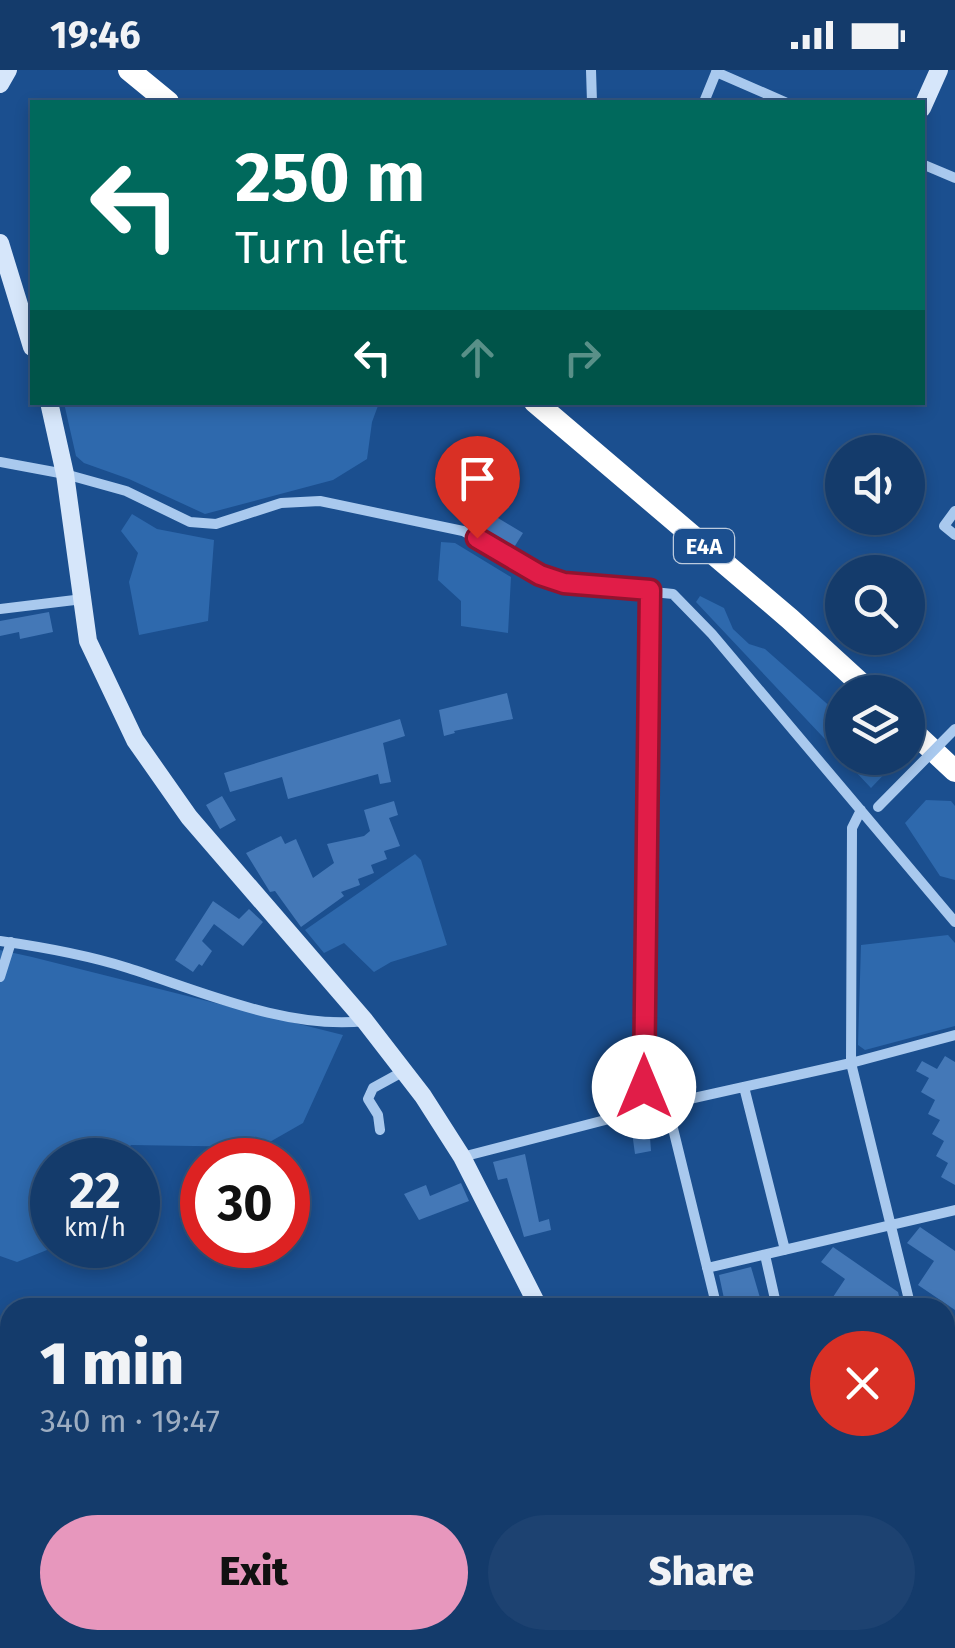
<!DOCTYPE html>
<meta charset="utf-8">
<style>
:root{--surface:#143b6b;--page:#1d4271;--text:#f1f3f6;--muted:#9dadc1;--line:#33557e;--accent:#e797bd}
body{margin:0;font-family:"Fira Sans",sans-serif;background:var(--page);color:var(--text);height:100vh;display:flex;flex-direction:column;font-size:38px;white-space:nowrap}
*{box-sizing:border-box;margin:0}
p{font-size:32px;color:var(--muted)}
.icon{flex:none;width:55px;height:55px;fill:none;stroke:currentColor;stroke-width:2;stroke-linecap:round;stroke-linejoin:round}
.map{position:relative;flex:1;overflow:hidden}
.panel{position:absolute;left:0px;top:1228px;width:955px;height:352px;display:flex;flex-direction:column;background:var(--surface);border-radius:30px 30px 0 0;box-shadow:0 5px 15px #0003,0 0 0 2px var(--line)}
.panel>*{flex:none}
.hud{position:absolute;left:30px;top:30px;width:895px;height:305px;border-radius:0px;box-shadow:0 5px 15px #0003,0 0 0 2px var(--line);background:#00695c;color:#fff;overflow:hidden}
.buttons{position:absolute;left:825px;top:365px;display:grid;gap:20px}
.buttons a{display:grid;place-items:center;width:100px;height:100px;border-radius:50%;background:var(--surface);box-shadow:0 5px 15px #0003,0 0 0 2px var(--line);font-size:50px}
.speed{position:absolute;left:30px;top:1068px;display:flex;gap:20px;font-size:50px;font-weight:700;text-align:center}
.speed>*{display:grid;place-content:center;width:130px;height:130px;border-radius:50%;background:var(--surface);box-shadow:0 5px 15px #0003,0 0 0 2px var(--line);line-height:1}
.speed small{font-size:25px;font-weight:400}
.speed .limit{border:15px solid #d22;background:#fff;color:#111}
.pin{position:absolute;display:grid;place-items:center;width:85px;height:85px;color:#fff;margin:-102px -42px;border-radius:50% 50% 50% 0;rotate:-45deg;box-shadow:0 0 10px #0007}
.pin .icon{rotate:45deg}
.me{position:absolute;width:110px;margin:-55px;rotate:0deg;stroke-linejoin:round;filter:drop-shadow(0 0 8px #0008)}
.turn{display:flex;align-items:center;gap:35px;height:210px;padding:0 40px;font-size:45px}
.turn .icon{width:130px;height:130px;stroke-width:2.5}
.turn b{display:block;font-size:70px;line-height:85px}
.lanes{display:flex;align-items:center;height:95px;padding:0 40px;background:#0003;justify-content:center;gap:50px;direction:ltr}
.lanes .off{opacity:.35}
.round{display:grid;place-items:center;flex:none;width:105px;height:105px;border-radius:52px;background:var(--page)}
.summary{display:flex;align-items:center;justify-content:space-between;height:170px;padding:0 40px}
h1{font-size:60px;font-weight:800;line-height:75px}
.button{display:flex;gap:20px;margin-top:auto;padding:20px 40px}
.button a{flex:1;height:115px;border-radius:60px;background:var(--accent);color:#111;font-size:40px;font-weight:800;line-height:115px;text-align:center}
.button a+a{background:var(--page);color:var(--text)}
.status{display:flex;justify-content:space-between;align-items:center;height:70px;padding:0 50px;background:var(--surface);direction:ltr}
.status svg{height:28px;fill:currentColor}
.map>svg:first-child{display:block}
</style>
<div class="status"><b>19:46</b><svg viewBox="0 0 49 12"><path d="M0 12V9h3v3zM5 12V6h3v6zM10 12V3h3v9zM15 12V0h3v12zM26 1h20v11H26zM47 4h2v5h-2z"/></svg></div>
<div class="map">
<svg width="955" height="1578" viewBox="0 0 955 1578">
<rect width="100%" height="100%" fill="#1b4f8f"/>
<path fill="#2e69ad" d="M64,333V332L379,333L372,352L367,389L333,410L205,444L129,409L84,393L76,386Z
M132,444L157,459L214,470L208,551L139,565L129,512L138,483L121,461Z
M441,472L455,473L511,507L508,563L461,556V531L438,510Z
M700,526L724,538L733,559L749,574L765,579L842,647V688H887L894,694L871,718L696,532Z
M926,730L951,731L955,736V810L940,806L905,753Z
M415,784L421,790L447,875L391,892L374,902L344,873L324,883L305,860Z
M948,865L955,873V956L865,980L858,975L861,875Z
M0,880L32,887L343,965L303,1053L261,1077L131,1075L119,1090H52V1172L47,1180L17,1192L0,1186Z
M955,1359V1578H654V1570H945V1362Z
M10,1377V1570H325L323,1578H0V1380Z"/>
<path fill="#4478b7" d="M493,445L523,463L513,479L483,461Z
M49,542L53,562L20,569L19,562L0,566V551Z
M507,623L513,649L454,661L455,663L444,666L439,640Z
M400,649L405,666L383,673L391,712L380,714L378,704L288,729L282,707L230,722L224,703Z
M222,726L236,750L220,759L206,735Z
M394,731L398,745L389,748L400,776L384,781L387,789L371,795L374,803L358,809L360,815L341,822L344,826L301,857L275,821L270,822L246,783L281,766L285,774L296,769L313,808L334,793L327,774L364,766L370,761L364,740Z
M213,831L239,849L249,839L263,852L243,876L214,854L202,871L212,881L202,896L199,894L193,902L175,890Z
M945,986L955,992V1115L941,1107L948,1093L936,1086L944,1071L932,1064L940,1050L928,1044L935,1030L921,1022L929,1008L916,1001L922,991L937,999Z
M662,1048L665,1064L650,1067L651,1081L635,1084L631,1055Z
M525,1084L539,1152L549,1149L551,1160L524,1167L507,1108L498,1110L493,1092Z
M461,1113L469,1131L419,1150L404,1124L426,1115L430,1126Z
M920,1157L955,1181V1240L918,1215L934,1191L907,1173Z
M833,1177L898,1222L899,1226L891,1238H836L829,1233L845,1209L821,1192Z
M751,1197L763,1238H726L719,1205Z"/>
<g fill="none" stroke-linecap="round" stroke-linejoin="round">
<path stroke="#a9c9ee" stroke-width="10" d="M591,0L592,32
M716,2L785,32
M704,32L717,0
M922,94L955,108
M0,392L65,404L126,421L190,452L216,454L281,433L320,431L463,461L540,505L564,513L673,524L712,564L955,852
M955,441L944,456L955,465
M0,539L83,529
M861,740L852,758L851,993L911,1238
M0,871C42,877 87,885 128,898C200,921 288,960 365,951
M0,907L11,872
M744,1017L785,1180
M667,1034L717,1238
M643,1040L651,520
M380,1060L378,1045L368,1029L373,1018L404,1001
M462,1087L667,1034L851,993L955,965
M765,1185L777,1238
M707,1198L955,1140
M945,1340L955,1337
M567,1570H576"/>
<path stroke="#d6e6fa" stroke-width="18" d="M0,14L8,0
M922,38L939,0
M0,173L32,277
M49,332L65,404L88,571L135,670L189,747L365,951L423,1026L462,1087L539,1238
M536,1578L538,1570"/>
<path stroke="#fff" stroke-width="22" d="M129,0L168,32
M535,332L790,549L870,622
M908,657L955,701"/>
<path stroke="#a9c9ee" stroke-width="10" d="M878,737L955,659"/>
</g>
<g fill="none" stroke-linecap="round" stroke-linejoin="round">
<g stroke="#92132f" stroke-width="25">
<path id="route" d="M477,468L540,505L564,513L650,520L644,1017"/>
</g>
<use href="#route" stroke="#e11d48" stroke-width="18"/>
</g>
<g text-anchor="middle" stroke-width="9" stroke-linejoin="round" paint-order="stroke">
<rect fill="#1b4f8f" stroke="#bbcadd" stroke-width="2.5" x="674" y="459" width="60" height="34" rx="8"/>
<g font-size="22" font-weight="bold" fill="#fff">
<text x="704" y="484">E4A</text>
</g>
</g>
</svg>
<div class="buttons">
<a><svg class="icon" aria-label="sound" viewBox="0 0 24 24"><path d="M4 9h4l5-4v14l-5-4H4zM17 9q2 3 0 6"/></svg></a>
<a><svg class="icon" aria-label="search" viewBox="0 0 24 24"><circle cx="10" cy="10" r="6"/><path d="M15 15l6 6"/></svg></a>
<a><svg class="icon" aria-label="layers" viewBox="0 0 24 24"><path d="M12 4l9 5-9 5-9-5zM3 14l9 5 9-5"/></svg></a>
</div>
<div class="speed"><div>22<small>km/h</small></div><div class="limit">30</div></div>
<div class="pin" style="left:477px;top:468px;background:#d93025"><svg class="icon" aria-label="arrive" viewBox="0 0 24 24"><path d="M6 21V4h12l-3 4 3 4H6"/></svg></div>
<svg class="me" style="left:644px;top:1017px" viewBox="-20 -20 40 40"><circle r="19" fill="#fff"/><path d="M0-13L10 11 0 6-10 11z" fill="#e11d48"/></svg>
<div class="hud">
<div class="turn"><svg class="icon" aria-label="left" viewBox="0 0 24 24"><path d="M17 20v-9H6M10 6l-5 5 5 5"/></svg><div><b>250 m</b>Turn left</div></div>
<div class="lanes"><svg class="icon" aria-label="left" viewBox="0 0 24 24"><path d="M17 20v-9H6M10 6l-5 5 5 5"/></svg><svg class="icon off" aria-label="ahead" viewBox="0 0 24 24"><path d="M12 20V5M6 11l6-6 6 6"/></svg><svg class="icon off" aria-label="right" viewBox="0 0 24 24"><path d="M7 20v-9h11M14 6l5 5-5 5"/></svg></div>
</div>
<section class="panel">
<div class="summary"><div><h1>1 min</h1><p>340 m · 19:47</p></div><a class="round" style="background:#d93025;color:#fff"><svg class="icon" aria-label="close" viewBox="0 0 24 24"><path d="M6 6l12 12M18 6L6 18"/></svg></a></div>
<div class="button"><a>Exit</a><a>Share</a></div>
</section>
</div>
